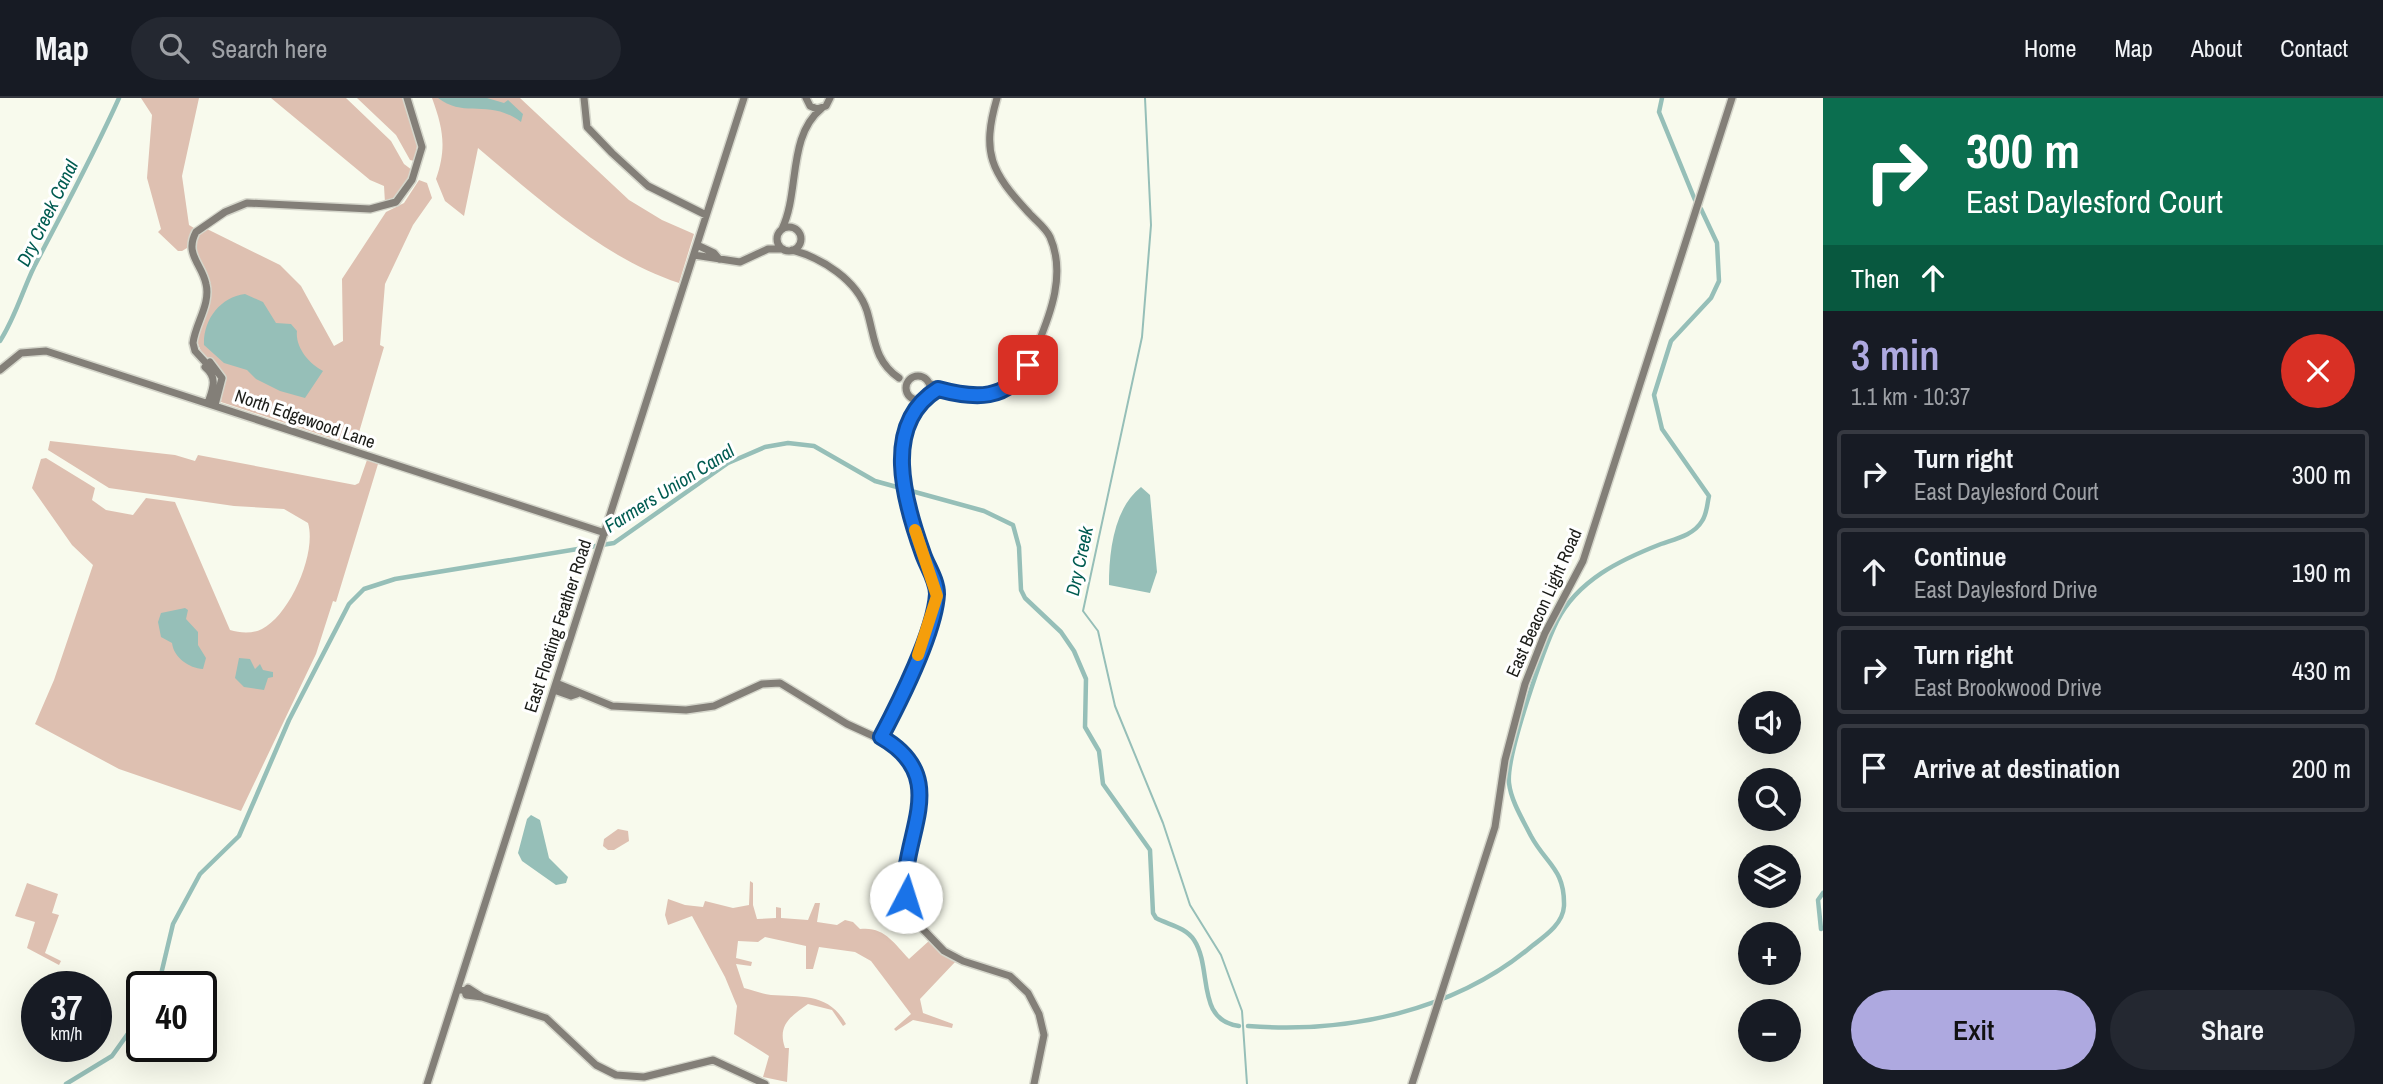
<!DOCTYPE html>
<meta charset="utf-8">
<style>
:root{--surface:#171b24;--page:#242831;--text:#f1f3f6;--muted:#9ea1a6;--line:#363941;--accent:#aea9e0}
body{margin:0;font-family:"Archivo Narrow",sans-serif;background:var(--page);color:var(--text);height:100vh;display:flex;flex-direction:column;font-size:26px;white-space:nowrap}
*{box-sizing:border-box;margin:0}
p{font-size:23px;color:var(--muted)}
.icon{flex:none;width:38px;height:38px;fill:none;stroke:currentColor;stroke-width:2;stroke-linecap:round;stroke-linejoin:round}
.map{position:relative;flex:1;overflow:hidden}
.side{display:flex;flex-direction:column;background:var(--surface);width:560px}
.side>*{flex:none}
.hud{background:#0b6e4f;color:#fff;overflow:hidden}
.buttons{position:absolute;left:1738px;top:593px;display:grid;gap:14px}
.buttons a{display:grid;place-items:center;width:63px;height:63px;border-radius:50%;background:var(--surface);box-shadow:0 7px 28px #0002;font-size:35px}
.speed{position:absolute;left:21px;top:873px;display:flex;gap:14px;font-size:35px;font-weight:700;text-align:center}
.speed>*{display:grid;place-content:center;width:91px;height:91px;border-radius:50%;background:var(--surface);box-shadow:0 7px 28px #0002;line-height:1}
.speed small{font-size:18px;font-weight:400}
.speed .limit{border:4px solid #111;border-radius:10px;background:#fff;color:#111}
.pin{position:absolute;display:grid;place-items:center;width:60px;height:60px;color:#fff;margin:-30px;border-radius:14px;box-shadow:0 4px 10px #0006}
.me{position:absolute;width:77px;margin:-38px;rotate:5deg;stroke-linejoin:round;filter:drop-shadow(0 0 5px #0008)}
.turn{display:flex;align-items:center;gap:24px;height:147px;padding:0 28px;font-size:32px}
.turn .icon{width:91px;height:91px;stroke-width:2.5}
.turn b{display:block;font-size:49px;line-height:60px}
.then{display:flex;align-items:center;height:66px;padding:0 28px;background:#0003;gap:14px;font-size:26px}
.round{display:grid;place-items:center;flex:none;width:74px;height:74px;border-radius:37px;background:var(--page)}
.headline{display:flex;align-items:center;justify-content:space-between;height:119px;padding:0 28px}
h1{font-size:42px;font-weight:600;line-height:52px;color:var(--accent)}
.button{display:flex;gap:14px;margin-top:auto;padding:14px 28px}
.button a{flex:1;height:80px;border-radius:42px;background:var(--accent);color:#111;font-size:28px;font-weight:600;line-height:80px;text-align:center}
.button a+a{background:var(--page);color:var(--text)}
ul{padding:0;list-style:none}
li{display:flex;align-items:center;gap:21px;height:88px;margin:0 14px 10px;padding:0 14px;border:4px solid var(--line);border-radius:7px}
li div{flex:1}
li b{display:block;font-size:26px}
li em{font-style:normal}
header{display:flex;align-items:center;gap:42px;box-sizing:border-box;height:98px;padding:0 35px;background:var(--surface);border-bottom:2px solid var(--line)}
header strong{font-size:33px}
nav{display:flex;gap:38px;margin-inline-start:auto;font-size:24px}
.search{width:490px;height:63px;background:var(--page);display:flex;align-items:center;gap:18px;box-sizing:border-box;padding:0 24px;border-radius:38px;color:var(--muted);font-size:26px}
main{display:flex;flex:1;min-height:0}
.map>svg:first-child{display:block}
</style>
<header>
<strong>Map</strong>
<div class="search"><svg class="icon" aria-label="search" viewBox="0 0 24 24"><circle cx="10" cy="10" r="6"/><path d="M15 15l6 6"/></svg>Search here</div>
<nav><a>Home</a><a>Map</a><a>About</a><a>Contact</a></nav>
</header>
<main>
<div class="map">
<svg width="1823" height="986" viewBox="0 0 1823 986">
<rect width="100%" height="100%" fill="#f8faed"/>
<path fill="#dec0b1" d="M141,0H199L182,78L189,127L194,130L187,150L182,153H178L158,134L161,131L147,80L152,17Z
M271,0H346L391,43L404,66L412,72L399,97L385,105L384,88L370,82Z
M357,0H403L418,44L414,63L410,62L396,37Z
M432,0H520L629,102L662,122L694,136L679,185C603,160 539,101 478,50L464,118L445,103L436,81C447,50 443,30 432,0Z
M419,82L427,85L432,100L413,127L385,186L380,247L384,249L355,348L221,304C228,254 207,276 197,243C199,227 210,212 210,195C211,170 180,151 205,130L280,167L301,188L334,248L343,243L342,181L386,114L404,105Z
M50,343L175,357L195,363L198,357L355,387L359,385L367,362L378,366L336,504L333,503L316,556L241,713L119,671L35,626L54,582L93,467L72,447L32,390L41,361L46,360L95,390L92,402L106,412L133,417L146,400L175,404L230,532C240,535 252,536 262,531C290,517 317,455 308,425L284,411L234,408L109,390L48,352Z
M618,731L628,733L629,743L614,752H608L603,748L604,741Z
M750,783L753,785V807L757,821L776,820V809L781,810V820L808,822L815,805H820L817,824L837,827L845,822L853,824L860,831C884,828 894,845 909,861L930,842L956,863L920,901L923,915L953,926L952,930L913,922L896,933L894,931L911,916L871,863L855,854L819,849L813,871H806V848L765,839L758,844L738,843L736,860L752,864L751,868L736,866L744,890C752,892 762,896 771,897C802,899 829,895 846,926L843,928L832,912L808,906C791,918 777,927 785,950H789L787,984L763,979L769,958L734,936L737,908L725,879L692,818L668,827L665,817L668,801L685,807L703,809L705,803L733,810L749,807Z
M27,785L58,796L52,815L59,817L45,855L61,863L59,867L27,850L35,824L15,818Z"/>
<path fill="#96bfb8" d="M438,0H487L504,5L508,2L523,16L521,24C489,0 465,21 438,0Z
M245,196L263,204L276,225L291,226L297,233C295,249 309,266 323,273L305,300L280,293L256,281L247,272L224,265L204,247C203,222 220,199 245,196Z
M1141,389L1150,397L1157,474L1150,495L1109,487C1109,453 1114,410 1141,389Z
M185,510L188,512L186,521L198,534V547L206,560L203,571C189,570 174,560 172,545L161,539L158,524L161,515Z
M239,560L250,561L255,571L260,566L263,572L273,574V579L268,580L264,592L244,589L235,580Z
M531,717L540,722L549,760L568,779L566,785L556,787L522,763L518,755L527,721Z"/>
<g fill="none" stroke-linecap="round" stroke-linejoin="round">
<path stroke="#96bfb8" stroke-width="2" d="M1145,0L1151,127L1142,239L1083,513L1098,533L1115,608L1163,725L1190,807L1221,857L1242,913L1247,986"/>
<path stroke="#96bfb8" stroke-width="4.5" d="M1662,0L1659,14L1695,102
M0,243C15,220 22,194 34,169C63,113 93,58 119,0
M1821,831L1818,802L1823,795
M158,889L173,826L200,776L239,738L289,622L349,506L364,491L395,481L614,445L728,365L765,349L788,345L814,348L875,383L984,413L1013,427L1019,449L1021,492L1025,500L1061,534L1074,553L1086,581L1085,629L1099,653L1103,686L1150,752L1153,815L1156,820C1169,827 1185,829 1194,842C1213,871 1195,922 1239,928
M1248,928C1347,936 1455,913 1532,848C1545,838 1563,826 1564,808C1565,771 1546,766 1531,738C1523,722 1511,703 1509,685C1506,657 1544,550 1557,523C1578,482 1620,462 1661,446C1675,441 1694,437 1702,423C1707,416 1707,406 1709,398L1662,331L1654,297L1671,243L1711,200L1719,183L1717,145L1701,111
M66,986L112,958L142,916"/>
<g stroke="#d5d6cb" stroke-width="10">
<path id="secondary" d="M584,0L587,29L612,55L648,88L706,117
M806,0L810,8L817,11L826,8L830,0
M777 141a12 12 0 1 1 24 0a12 12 0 1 1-24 0Z
M782,131C800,94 787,38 822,10
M697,147L714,155L719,161
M792,152C822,160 857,182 867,213C875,240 874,263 899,280
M694,157L740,164L768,151H783
M206,265L195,253L193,245C195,226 211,206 206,186C202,166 184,156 196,134L225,114L247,105L370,111L396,104L412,82L422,49L407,0
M0,272L21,255L46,253L605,435
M906 290a12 12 0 1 1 24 0a12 12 0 1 1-24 0Z
M929,285C947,296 976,303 996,295C1019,287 1028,268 1037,248C1051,215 1066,175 1050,139C1045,129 1036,123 1029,115C991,74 981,55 997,0
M208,305C213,290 218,280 205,269L210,264L222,280L215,307
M556,585L612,608L686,612L714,608L762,586L780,585L847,626L893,647L912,668L920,697L905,786V804L917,825L944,853L963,863L1010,878L1028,895L1039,916L1044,937L1034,986
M554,592L571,598L577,596
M881,639L907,589L937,498L936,490C923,455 898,394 900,358C901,340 912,317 921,302
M458,891L465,893L466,897L482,899L468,890L465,893
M482,899L546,920L596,967L616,977L644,979L713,962L765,986
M427,986L744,0
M1412,986L1495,729L1505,662L1525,586L1545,535L1583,463L1732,0"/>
</g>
<use href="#secondary" stroke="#837f78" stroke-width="7"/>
</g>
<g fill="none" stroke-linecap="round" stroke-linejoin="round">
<g stroke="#114b97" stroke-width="18">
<path id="route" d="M906,799C898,740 955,681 881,639C899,605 935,533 937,496C937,482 927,468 923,456C904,403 881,326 938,291C975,301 1007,303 1028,267"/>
</g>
<use href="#route" stroke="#1a73e8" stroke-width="12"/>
<path stroke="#f59e0b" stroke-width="12" d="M915,432L937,498L918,557"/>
</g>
<g text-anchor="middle" stroke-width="6" stroke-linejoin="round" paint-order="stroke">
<g font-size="18" fill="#1b1c18" stroke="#fff">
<text transform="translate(305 321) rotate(19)" y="6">North Edgewood Lane</text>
<text transform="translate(1544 505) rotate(-66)" y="6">East Beacon Light Road</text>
<text transform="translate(558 528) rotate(-72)" y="6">East Floating Feather Road</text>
</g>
<g font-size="19" font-style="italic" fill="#005b51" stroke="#fff">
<text transform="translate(47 115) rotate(-64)" y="7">Dry Creek Canal</text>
<text transform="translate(669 390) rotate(-32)" y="7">Farmers Union Canal</text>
<text transform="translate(1079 463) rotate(-78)" y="7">Dry Creek</text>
</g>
</g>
</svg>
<div class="buttons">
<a><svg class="icon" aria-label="sound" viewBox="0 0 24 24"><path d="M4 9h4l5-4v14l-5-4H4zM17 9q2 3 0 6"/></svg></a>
<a><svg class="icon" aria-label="search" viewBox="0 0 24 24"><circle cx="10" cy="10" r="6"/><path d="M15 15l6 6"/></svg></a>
<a><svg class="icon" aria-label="layers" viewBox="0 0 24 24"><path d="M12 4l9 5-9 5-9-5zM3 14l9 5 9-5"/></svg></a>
<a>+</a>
<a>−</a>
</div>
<div class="speed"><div>37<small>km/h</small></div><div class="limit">40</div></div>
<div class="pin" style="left:1028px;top:267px;background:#d93025"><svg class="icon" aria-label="arrive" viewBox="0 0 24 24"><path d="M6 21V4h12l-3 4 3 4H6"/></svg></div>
<svg class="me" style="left:906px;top:799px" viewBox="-20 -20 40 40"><circle r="19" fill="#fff"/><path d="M0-13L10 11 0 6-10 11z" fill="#1a73e8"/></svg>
</div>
<section class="side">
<div class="hud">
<div class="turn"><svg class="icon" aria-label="right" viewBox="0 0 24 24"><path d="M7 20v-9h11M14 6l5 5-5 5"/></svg><div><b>300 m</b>East Daylesford Court</div></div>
<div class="then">Then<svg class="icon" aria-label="ahead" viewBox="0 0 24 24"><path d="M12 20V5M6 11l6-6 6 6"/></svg></div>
</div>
<div class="headline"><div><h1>3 min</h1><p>1.1 km · 10:37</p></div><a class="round" style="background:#d93025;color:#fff"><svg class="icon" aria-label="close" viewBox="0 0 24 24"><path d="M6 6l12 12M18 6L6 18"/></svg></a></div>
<ul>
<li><svg class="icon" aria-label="right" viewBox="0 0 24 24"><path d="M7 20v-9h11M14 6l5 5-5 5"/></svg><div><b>Turn right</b><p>East Daylesford Court</p></div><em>300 m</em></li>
<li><svg class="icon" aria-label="ahead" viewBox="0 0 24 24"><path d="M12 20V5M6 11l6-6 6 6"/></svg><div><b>Continue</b><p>East Daylesford Drive</p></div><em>190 m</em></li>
<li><svg class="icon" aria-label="right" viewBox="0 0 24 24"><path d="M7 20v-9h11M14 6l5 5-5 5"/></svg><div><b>Turn right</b><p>East Brookwood Drive</p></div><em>430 m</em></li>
<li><svg class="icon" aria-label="arrive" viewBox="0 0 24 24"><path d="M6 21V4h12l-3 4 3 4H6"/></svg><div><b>Arrive at destination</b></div><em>200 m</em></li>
</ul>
<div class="button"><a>Exit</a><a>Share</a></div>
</section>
</main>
